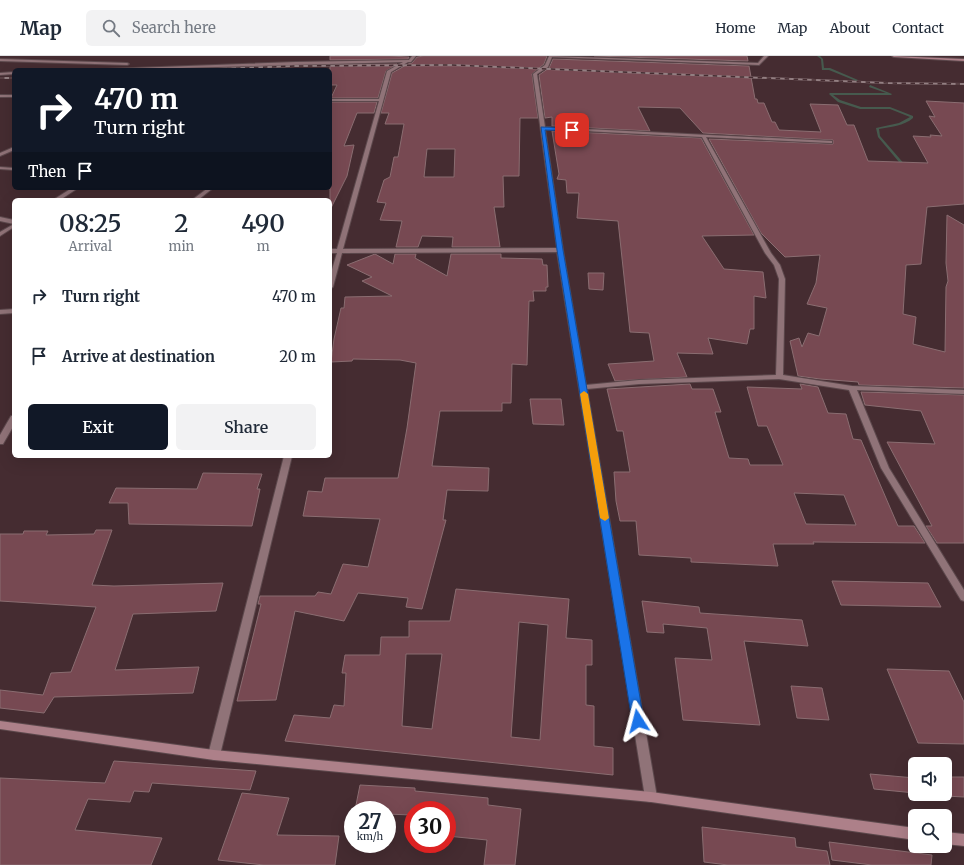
<!DOCTYPE html>
<style>
:root{--surface:#fff;--page:#f2f2f3;--text:#1f2937;--muted:#747a83;--line:#e0e1e3;--accent:#111827}
body{margin:0;font-family:Merriweather,serif;background:var(--page);color:var(--text);height:100vh;display:flex;flex-direction:column;font-size:15px;white-space:nowrap}
*{box-sizing:border-box;margin:0}
p{font-size:13px;color:var(--muted)}
.icon{flex:none;width:22px;height:22px;fill:none;stroke:currentColor;stroke-width:2;stroke-linecap:round;stroke-linejoin:round}
.map{position:relative;flex:1;overflow:hidden}
.sheet{position:absolute;left:12px;top:142px;width:320px;height:260px;display:flex;flex-direction:column;background:var(--surface);border-radius:6px;box-shadow:0 4px 16px #0002}
.sheet>*{flex:none}
.guide{position:absolute;left:12px;top:12px;width:320px;height:122px;border-radius:6px;box-shadow:0 4px 16px #0002;background:#111827;color:#fff;overflow:hidden}
.tools{position:absolute;left:908px;top:701px;display:grid;gap:8px}
.tools a{display:grid;place-items:center;width:44px;height:44px;border-radius:6px;background:var(--surface);box-shadow:0 4px 16px #0002;font-size:20px}
.speed{position:absolute;left:344px;top:745px;display:flex;gap:8px;font-size:20px;font-weight:700;text-align:center}
.speed>*{display:grid;place-content:center;width:52px;height:52px;border-radius:50%;background:var(--surface);box-shadow:0 4px 16px #0002;line-height:1}
.speed small{font-size:10px;font-weight:400}
.speed .limit{border:6px solid #d22;background:#fff;color:#111}
.pin{position:absolute;display:grid;place-items:center;width:34px;height:34px;color:#fff;margin:-17px;border-radius:8px;box-shadow:0 2px 6px #0006}
.me{position:absolute;width:44px;margin:-22px;rotate:351deg;stroke-linejoin:round;filter:drop-shadow(0 0 3px #0008)}
.turn{display:flex;align-items:center;gap:14px;height:84px;padding:0 16px;font-size:18px}
.turn .icon{width:52px;height:52px;stroke-width:2.5}
.turn b{display:block;font-size:28px;line-height:34px}
.then{display:flex;align-items:center;height:38px;padding:0 16px;background:#0003;gap:8px;font-size:15px}
.eta{display:flex;justify-content:space-evenly;align-items:center;height:68px;text-align:center}
.eta b{font-size:24px;font-weight:600;line-height:28px}
.cta{display:flex;gap:8px;margin-top:auto;padding:8px 16px}
.cta a{flex:1;height:46px;border-radius:6px;background:var(--accent);color:#fff;font-size:16px;font-weight:600;line-height:46px;text-align:center}
.cta a+a{background:var(--page);color:var(--text)}
ul{padding:0;list-style:none}
li{display:flex;align-items:center;gap:12px;height:60px;padding:0 16px}
li div{flex:1}
li b{display:block;font-size:15px}
li em{font-style:normal}
header{display:flex;align-items:center;gap:24px;box-sizing:border-box;height:56px;padding:0 20px;background:var(--surface);border-bottom:1px solid var(--line)}
header strong{font-size:19px}
nav{display:flex;gap:22px;margin-inline-start:auto;font-size:14px}
.search{width:280px;height:36px;background:var(--page);display:flex;align-items:center;gap:10px;box-sizing:border-box;padding:0 14px;border-radius:6px;color:var(--muted);font-size:15px}
.map>svg:first-child{display:block}
</style>
<header>
<strong>Map</strong>
<div class="search"><svg class="icon" aria-label="search" viewBox="0 0 24 24"><circle cx="10" cy="10" r="6"/><path d="M15 15l6 6"/></svg>Search here</div>
<nav><a>Home</a><a>Map</a><a>About</a><a>Contact</a></nav>
</header>
<div class="map">
<svg width="964" height="809" viewBox="0 0 964 809">
<rect width="100%" height="100%" fill="#452c31"/>
<g fill="none" stroke-linecap="round" stroke-linejoin="round">
<path fill="#465a4e" fill-rule="evenodd" d="M817,0H820L823,3L824,12H830L858,24L856,25L829,14H822L821,3Z
M870,29L892,38L891,39H833L840,44L861,51H890L913,60V62C904,70 890,71 879,73L880,80L906,110V112H904L878,81L876,72L899,67L910,61L890,53H860L838,46L829,38L830,37H886L869,31Z"/>
</g>
<path fill="#774952" stroke="#8a6d71" fill-rule="evenodd" d="M330,0H389L409,1L408,3L330,4Z
M424,0H547L544,8L532,18L538,62H520L519,120H503L504,151H494L500,191H452L453,181L422,180L418,191H396L402,165L380,164L386,147L377,146L384,124L390,121L394,101H398L404,68H385L389,57H381L392,17L408,8L412,7L417,1ZM427,93H455L454,121H424Z
M594,0H747L748,5Z
M553,3L749,10L755,43H757L758,47H764L772,66H775L779,74L821,76L810,48L838,49L847,69H854L868,105L928,107L913,80L931,81L930,79L942,80L929,60L935,61L926,45L964,47V148L927,151L921,208L906,209L903,258L916,261L913,288L945,296L946,231L948,225L946,207L947,159L964,169V332L859,329L858,326L820,323L798,320L790,285L799,282L802,291L808,277L819,280L827,252L807,248L816,227L820,199L785,201L761,177L709,83L830,88H833V84L703,77L680,52L638,51L650,75L552,70V61L545,62L539,19L549,12Z
M397,8L386,15L378,42H331L337,29H330V9Z
M330,46H377L374,57H357L344,90L354,89L347,120L330,154Z
M552,75L701,82L754,179L702,180L724,213L763,216L766,242L754,240V273H750L747,288L708,282L713,298L677,297L687,321L615,325L608,308L654,305L649,277L630,276L618,165L577,162L579,137H567L566,124L557,123L559,118Z
M375,198L393,208L395,198H416L415,202L447,220L451,198H501V202L542,203L543,209H547L548,231H546V235H533L534,245H529L527,309L512,308L511,347H502V355H440L432,410L489,412L488,435L447,434L443,464H446L422,553L406,551L408,542L358,537L344,565L295,555L276,644L237,645L261,548H258L260,540H315L318,536L331,538L343,508L368,511L380,463L303,460L308,435L322,436L325,422H398L407,372L416,307L400,304L353,303L352,305L331,306L334,283L341,252H344L345,241L392,240L362,225L372,221L347,209Z
M588,217H604L603,234L589,233Z
M690,328L692,333H713L721,356H715L729,402L748,403L750,409H783L767,370H758L747,331L802,333L800,328L818,331L828,357L846,358L853,383L861,384L898,470H914L925,487L813,486L814,488H773L778,510L691,506V502L639,499L636,465H620L616,445L614,416H630L623,375H617L607,333ZM794,437L844,439L856,469L806,468Z
M861,336L964,339V487H937L926,470H932L887,386L935,388L921,355L865,349Z
M530,343H561L564,369L533,368Z
M203,417L262,418L257,433H260L252,470L129,468L128,447H109L116,432L197,433Z
M96,474H112L92,529L114,530L223,527L216,555L133,558L115,614L199,611L193,637L54,641L44,657L0,652V634L43,639L51,617L71,616L96,551L0,545V478H23L24,475H48L46,479L94,478Z
M832,525L928,527L941,551L841,549Z
M456,533L569,543L566,582L592,584V609H586V649L594,650V690L613,692V719L285,685L294,659L330,662L334,649L344,650L346,617H342L345,599H380L381,581H409V565H450ZM519,566L548,569L540,684L511,681ZM406,598H442L432,673L402,670Z
M642,545L699,551L700,557L802,564L808,590L744,585L760,669L683,664L675,602L712,604L707,572L663,568L664,577L647,576Z
M887,613L949,615L964,646V688L918,687Z
M791,630L822,632L829,664L797,662Z
M114,705L256,715L250,734L152,727L149,736L134,735L130,746L88,743L75,774L162,782L151,809H0V722L105,727Z
M870,718L915,722V737L874,733Z
M945,721H964V741L945,740Z
M360,729L415,732V735L488,742V749L521,753L515,809H484L487,784L447,780V754H412L411,759L387,758V754H355Z
M242,737L289,742L277,779L339,780L335,809H264L218,804Z
M702,771L795,782L796,791L827,795L830,809H728L704,806Z
M829,786L932,799L931,809H872L832,804Z"/>
<g fill="none" stroke-linecap="round" stroke-linejoin="round">
<g stroke="#5c484c" stroke-width="2">
<path id="street" d="M412,0H416L411,6H408L391,16L343,193L557,192L533,18L545,9L549,0L758,7L764,0H768L759,9L552,1L548,11L537,18L545,71L832,85V87H830L706,81L771,197L780,209L785,223L783,319L852,330L964,334V338L857,334L889,412L964,534V545L961,544L881,412L849,334L779,323L639,328L587,333L657,741L655,745L651,746L647,745L645,741L557,196L342,197L333,231L330,233V220L337,197H330V193H337L379,45H330V43H379L387,15L403,6L104,14L106,13L296,6L409,4ZM545,73L702,81L765,197L774,209L779,223L776,319L639,324L586,329L563,194Z
M0,3L127,7L129,8L127,9L0,5Z
M14,16V18L0,19V17Z
M0,39H14V41H0Z
M14,91V94L0,100V97Z
M0,111L14,112V114L0,113Z
M72,132H78L60,144H53Z
M208,132H213L198,144H192Z
M0,161L14,164V171L0,180V176L14,168L0,165Z
M14,253V257L0,258V254Z
M11,360H14V369L3,388H0V379Z
M284,400H292L220,699L218,702L214,704L210,702L208,699Z"/>
</g>
<g stroke="#5c484c" stroke-width="2">
<path id="secondary" d="M892,0L964,3V5L894,1Z
M0,665L214,694L651,736L915,772V784L651,746L214,704L0,673Z
M945,776L964,778V790L945,788Z"/>
</g>
<use href="#street" fill="#907378" fill-rule="evenodd"/>
<use href="#secondary" fill="#ad8089" fill-rule="evenodd"/>
<g stroke="#937f82" stroke-width="2">
<path id="rail" d="M191,14L295,10L452,9L887,27L964,28
M0,22H14"/>
</g>
<use href="#rail" stroke="#452c31" stroke-width="1.5" stroke-dasharray="4.5" stroke-linecap="butt"/>
</g>
<path fill="#1a73e8" stroke="#114b97" d="M541,71L572,72L574,74L572,75L545,74L563,194L644,665L643,669L638,670L634,669L632,665L557,194Z"/>
<path fill="#f59e0b" d="M584,335L588,338L609,462L605,465L600,462L580,338Z"/>
</svg>
<div class="tools">
<a><svg class="icon" aria-label="sound" viewBox="0 0 24 24"><path d="M4 9h4l5-4v14l-5-4H4zM17 9q2 3 0 6"/></svg></a>
<a><svg class="icon" aria-label="search" viewBox="0 0 24 24"><circle cx="10" cy="10" r="6"/><path d="M15 15l6 6"/></svg></a>
</div>
<div class="speed"><div>27<small>km/h</small></div><div class="limit">30</div></div>
<div class="pin" style="left:572px;top:74px;background:#d93025"><svg class="icon" aria-label="arrive" viewBox="0 0 24 24"><path d="M6 21V4h12l-3 4 3 4H6"/></svg></div>
<svg class="me" style="left:638px;top:665px" viewBox="-20 -20 40 40"><path d="M0-17L14 15 0 8-14 15z" fill="#1a73e8" stroke="#fff" stroke-width="4"/></svg>
<div class="guide">
<div class="turn"><svg class="icon" aria-label="right" viewBox="0 0 24 24"><path d="M7 20v-9h11M14 6l5 5-5 5"/></svg><div><b>470 m</b>Turn right</div></div>
<div class="then">Then<svg class="icon" aria-label="arrive" viewBox="0 0 24 24"><path d="M6 21V4h12l-3 4 3 4H6"/></svg></div>
</div>
<section class="sheet">
<div class="eta">
<div><b>08:25</b><p>Arrival</p></div>
<div><b>2</b><p>min</p></div>
<div><b>490</b><p>m</p></div>
</div>
<ul>
<li><svg class="icon" aria-label="right" viewBox="0 0 24 24"><path d="M7 20v-9h11M14 6l5 5-5 5"/></svg><div><b>Turn right</b></div><em>470 m</em></li>
<li><svg class="icon" aria-label="arrive" viewBox="0 0 24 24"><path d="M6 21V4h12l-3 4 3 4H6"/></svg><div><b>Arrive at destination</b></div><em>20 m</em></li>
</ul>
<div class="cta"><a>Exit</a><a>Share</a></div>
</section>
</div>
